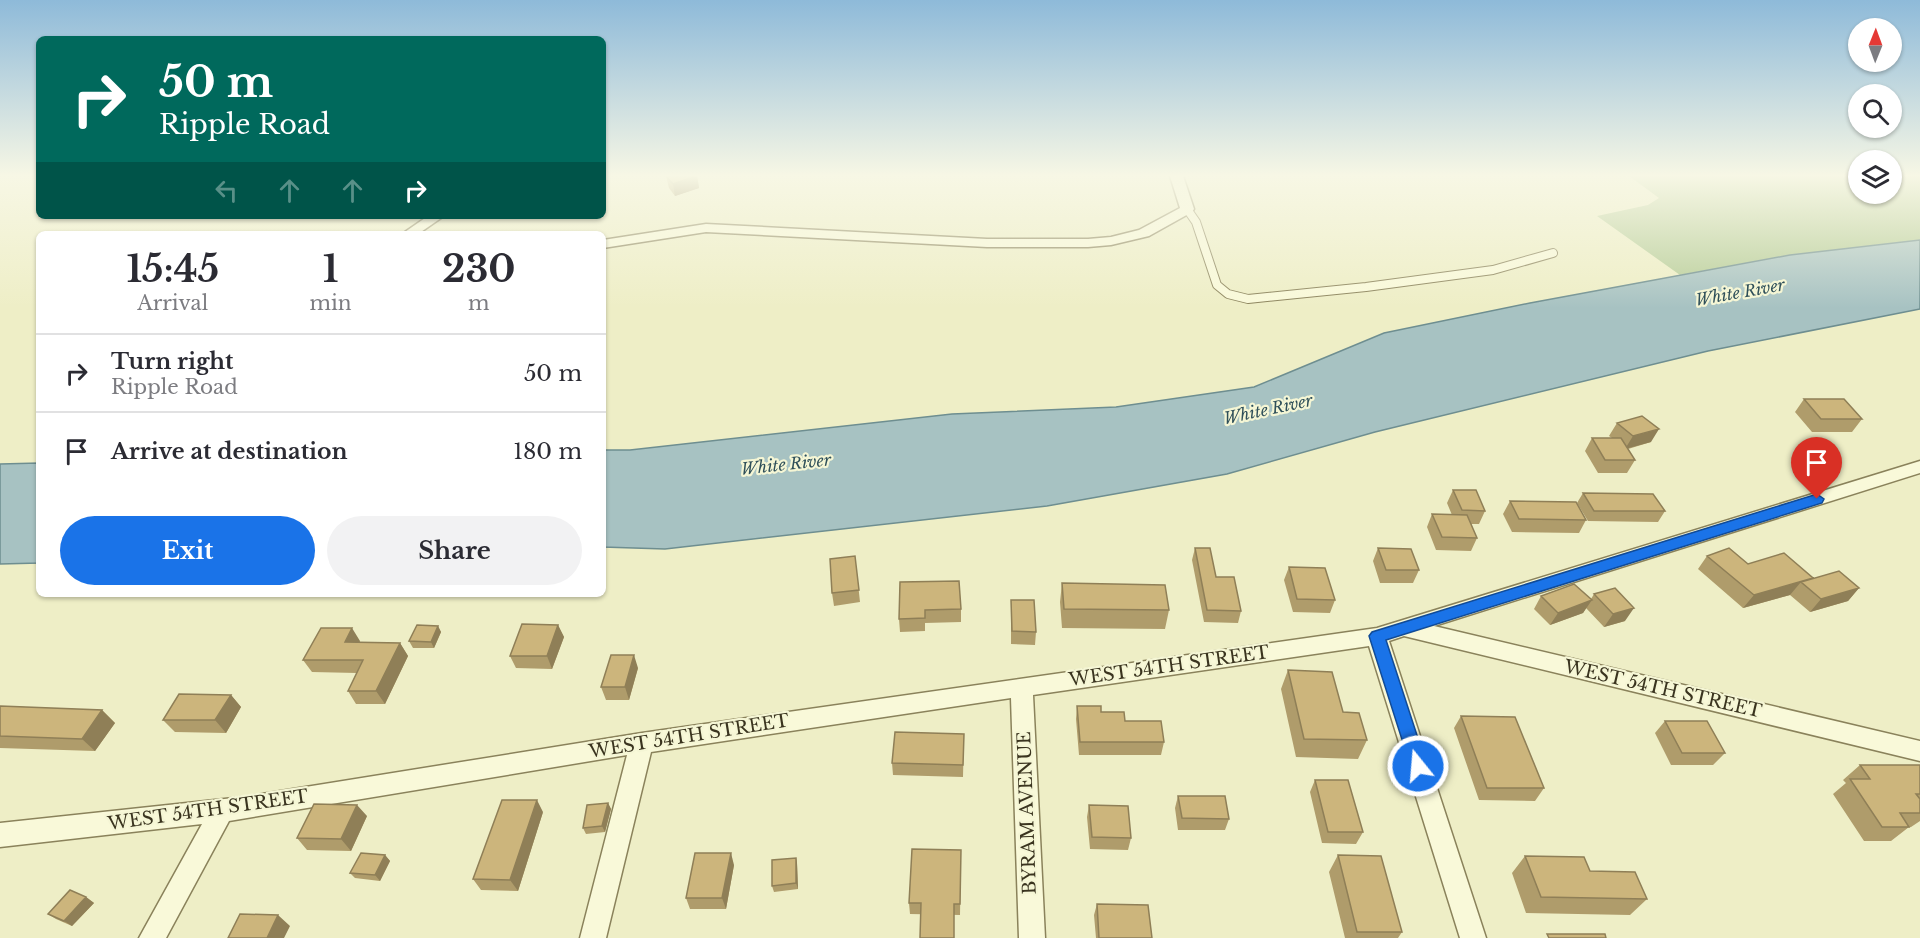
<!DOCTYPE html>
<style>
:root{--surface:#fff;--page:#f2f2f3;--text:#2b2b33;--muted:#7c7c81;--line:#e1e1e2;--accent:#1a73e8}
body{margin:0;font-family:"Libre Baskerville",serif;background:var(--page);color:var(--text);height:100vh;display:flex;flex-direction:column;font-size:22px;white-space:nowrap}
*{box-sizing:border-box;margin:0}
p{font-size:20px;color:var(--muted)}
.icon{flex:none;width:33px;height:33px;fill:none;stroke:currentColor;stroke-width:2;stroke-linecap:round;stroke-linejoin:round}
.map{position:relative;flex:1;overflow:hidden}
.details{position:absolute;left:36px;top:231px;width:570px;height:366px;display:flex;flex-direction:column;background:var(--surface);border-radius:9px;box-shadow:0 2px 4px #0004}
.details>*{flex:none}
.guide{position:absolute;left:36px;top:36px;width:570px;height:183px;border-radius:9px;box-shadow:0 2px 4px #0004;background:#00695c;color:#fff;overflow:hidden}
.needle{width:39px;rotate:1deg}
.fabs{position:absolute;left:1848px;top:18px;display:grid;gap:12px}
.fabs a{display:grid;place-items:center;width:54px;height:54px;border-radius:50%;background:var(--surface);box-shadow:0 2px 4px #0004;font-size:30px}
.pin{position:absolute;display:grid;place-items:center;width:51px;height:51px;color:#fff;margin:-62px -26px;border-radius:50% 50% 50% 0;rotate:-45deg;box-shadow:0 0 6px #0007}
.pin .icon{rotate:45deg}
.me{position:absolute;width:66px;margin:-33px;rotate:343deg;stroke-linejoin:round;filter:drop-shadow(0 0 4px #0008)}
.turn{display:flex;align-items:center;gap:21px;height:126px;padding:0 24px;font-size:27px}
.turn .icon{width:78px;height:78px;stroke-width:2.5}
.turn b{display:block;font-size:42px;line-height:51px}
.lanes{display:flex;align-items:center;height:57px;padding:0 24px;background:#0003;justify-content:center;gap:30px;direction:ltr}
.lanes .off{opacity:.35}
.eta{display:flex;justify-content:space-evenly;align-items:center;height:102px;text-align:center}
.eta b{font-size:36px;font-weight:800;line-height:42px}
.action{display:flex;gap:12px;margin-top:auto;padding:12px 24px}
.action a{flex:1;height:69px;border-radius:36px;background:var(--accent);color:#fff;font-size:24px;font-weight:800;line-height:69px;text-align:center}
.action a+a{background:var(--page);color:var(--text)}
ul{padding:0;list-style:none}
li{display:flex;align-items:center;gap:18px;height:78px;padding:0 24px;border-top:2px solid var(--line)}
li div{flex:1}
li b{display:block;font-size:22px}
li em{font-style:normal}
.map>svg:first-child{display:block}
</style>
<div class="map">
<svg width="1920" height="938" viewBox="0 0 1920 938">
<rect width="100%" height="100%" fill="#eeeec6"/>
<path fill="#b7cd99" d="M1629,176H1858V194H1892V176H1920V240L1790,255L1680,275L1597,216L1648,205L1659,198Z"/>
<path fill="#a7c2c2" stroke="#6e8e90" stroke-width="1.5" d="M1920,240V309L1708,351L1375,432L1227,474L1047,506L665,549L603,547V450H630L952,414L1116,407L1254,387L1384,333L1530,303L1790,255Z
M39,463V563L0,564V464Z"/>
<g fill="none" stroke-linecap="round" stroke-linejoin="round">
<g stroke="#8a825b" stroke-width="10">
<path id="lane" d="M1187,209L1196,222L1217,285L1228,294L1248,299L1366,287L1493,270L1553,253"/>
</g>
<g stroke="#8a825b" stroke-width="3">
<path id="street" d="M1170,176H1183L1194,209L1192,212L1149,236L1111,245L1088,247H987L706,232L603,248V240L706,224L987,239H1088L1111,237L1139,230L1180,208Z
M428,216H444L418,234H402Z
M1920,461V473L1434,626L1920,741V761L1404,636L1389,641L1486,938H1460L1369,646L1033,695L1045,938H1019L1011,698L651,752L606,938H580L627,755L229,821L166,938H139L202,824L0,847V823L243,797L642,733L1377,628Z"/>
</g>
<use href="#lane" stroke="#f9f9d9" stroke-width="8"/>
<use href="#street" fill="#f9f9d9" fill-rule="evenodd"/>
</g>
<path fill="#af9c6b" d="M666,176H697L699,188L675,196L669,188Z
M1804,399L1862,419L1852,432H1812L1795,412Z
M1617,423L1651,442L1628,449L1635,460L1627,473H1598L1585,451L1592,438H1612L1609,436Z
M1453,490L1485,511L1479,524H1471L1477,538L1471,551L1436,550L1427,527L1432,514L1452,515L1447,503Z
M1583,493L1665,511L1658,522L1588,521L1577,503Z
M1510,501L1586,520L1579,533L1512,532L1503,514Z
M1195,548L1241,611L1238,623L1204,622L1192,560Z
M1378,548L1419,570L1413,583H1380L1373,561Z
M855,556L860,602L834,606L832,593Z
M1707,556L1748,564L1859,588L1848,601L1810,612L1790,595L1743,608L1698,569Z
M1289,567L1335,600L1330,613L1293,612L1284,580Z
M900,582L961,609V622L925,623V631L900,632L899,619Z
M1062,583L1169,610L1165,629L1062,628L1060,602Z
M1594,594L1625,621L1604,627L1586,608L1583,613L1550,625L1534,609L1541,596L1591,599Z
M1011,600L1036,632L1035,645L1011,644Z
M558,625L564,637L552,669L516,668L510,656Z
M438,626L441,632L434,648H413L409,641Z
M360,641V642L400,643L408,656L385,704H356L348,691L357,673L312,672L303,660Z
M638,668L629,700H606L601,687Z
M1288,670L1343,712L1367,740L1358,759L1296,757L1281,689Z
M231,695L241,707L226,733L175,732L163,720Z
M0,706L102,710L115,723L95,751L0,748Z
M1077,706L1101,712L1125,721L1164,742L1161,755H1079L1076,719Z
M1461,716L1544,788L1535,801L1479,800L1454,728Z
M1665,721L1725,753L1713,765H1671L1655,733Z
M964,734L963,777L893,775L892,763Z
M1860,765H1920V821L1911,827H1909L1891,841H1864L1833,794L1846,783L1843,780Z
M1315,780L1363,832L1356,844L1322,843L1310,792Z
M1178,796L1229,819L1225,830H1178L1175,808Z
M608,803L611,809L605,832L586,834L583,828Z
M1089,805L1131,838L1128,850L1090,849L1087,817Z
M543,812L518,891L481,890L473,879Z
M367,816L351,851L307,850L297,838Z
M961,850L960,915L910,914L909,903Z
M385,855L390,861L380,881L355,878L350,873Z
M1338,855L1402,932L1398,938H1345L1329,872Z
M1525,856L1590,871L1647,899L1630,915L1526,913L1512,873Z
M796,858L797,863L798,889L774,892L772,886Z
M734,865L726,909H690L686,898Z
M86,897L94,903L72,926L56,919L48,914Z
M1097,904L1152,938H1096L1094,915Z"/>
<path fill="#8f7f57" d="M697,176L699,188L675,196L673,184Z
M1659,429L1651,442L1625,449L1633,436Z
M1813,578L1801,582L1790,595L1743,608L1754,595Z
M1859,588L1848,601L1810,612L1821,599Z
M1592,600L1583,613L1550,625L1558,613Z
M1634,608L1625,621L1604,627L1613,614Z
M558,625L564,637L552,669L547,656Z
M438,626L441,632L434,648L431,642Z
M352,628L360,641L353,655L345,642Z
M400,643L408,656L385,704L376,691Z
M634,655L638,668L629,700L625,687Z
M231,695L241,707L226,733L215,720Z
M102,710L115,723L95,751L82,739Z
M537,800L543,812L518,891L510,880Z
M608,803L611,809L605,832L602,826Z
M357,805L367,816L351,851L341,839Z
M731,853L734,865L726,909L722,898Z
M385,855L390,861L380,881L375,875Z
M796,858L797,863L798,889L796,883Z
M86,897L94,903L72,926L64,921Z
M278,915L290,926L284,938H267Z"/>
<path fill="#ccb57c" stroke="#8f7f57" stroke-width="1.5" d="M666,176H696L673,184Z
M1804,399H1844L1862,419H1821Z
M1642,416L1659,429L1633,436L1617,423Z
M1592,438H1621L1635,460H1605Z
M1453,490H1476L1485,511L1462,510Z
M1583,493L1653,494L1665,511H1594Z
M1510,501L1576,502L1586,520L1519,519Z
M1432,514L1467,515L1477,538L1442,537Z
M1195,548H1210L1216,577H1234L1241,611L1207,610Z
M1378,548L1411,549L1419,570H1386Z
M1729,548L1748,564L1784,553L1813,578L1754,595L1707,556Z
M855,556L859,590L832,593L830,559Z
M1289,567L1325,568L1335,600L1297,599Z
M1839,571L1859,588L1821,599L1801,582Z
M959,581L961,609L925,610V618L899,619L900,582Z
M1062,583L1165,585L1169,610L1064,609Z
M1574,584L1592,600L1558,613L1541,596Z
M1615,588L1634,608L1613,614L1594,594Z
M1011,600H1034L1036,632L1012,631Z
M522,624L558,625L547,656H510Z
M417,625L438,626L431,642L409,641Z
M321,628H352L345,642L400,643L376,691H348L363,660H303Z
M611,655H634L625,687H601Z
M1288,670L1332,672L1343,712L1359,713L1367,740L1304,739Z
M179,694L231,695L215,720H163Z
M0,706L102,710L82,739L0,736Z
M1077,706H1101V712H1124L1125,721H1161L1164,742H1080Z
M1461,716L1515,717L1544,788H1487Z
M1665,721H1707L1725,753H1682Z
M895,732L964,734L963,765L892,763Z
M1860,765H1920V794H1916L1920,799V813H1900L1909,827H1882L1850,779H1870Z
M1315,780H1348L1363,832H1328Z
M1178,796H1225L1229,819L1182,818Z
M502,800H537L510,880L473,879Z
M608,803L602,826L583,828L587,805Z
M314,804L357,805L341,839L297,838Z
M1089,805L1128,806L1131,838L1092,837Z
M912,849L961,850L960,904H954V938H920L921,903H909Z
M361,853L385,855L375,875L350,873Z
M695,853H731L722,898H686Z
M1338,855L1381,856L1402,932H1357Z
M1525,856L1584,857L1590,871L1635,872L1647,899L1541,897Z
M796,858V883L772,886V860Z
M70,890L86,897L64,921L48,914Z
M1097,904L1148,905L1152,938H1099Z
M240,914L278,915L267,938H228Z
M1547,934H1605L1606,938H1549Z"/>
<linearGradient id="sky" x2="0" y2="1"><stop stop-color="#8ebad9"/><stop offset="0.57" stop-color="#f7f7e5"/><stop offset="1" stop-color="#f7f7e5" stop-opacity="0"/></linearGradient>
<rect width="1920" height="308" fill="url(#sky)"/>
<path fill="#1a73e8" stroke="#114b97" stroke-width="1.5" d="M1817,494L1824,499L1822,503L1386,640L1427,766L1424,771L1418,773L1412,771L1369,636L1372,632Z"/>
<g text-anchor="middle" stroke-width="4.5" stroke-linejoin="round" paint-order="stroke">
<g font-size="16" font-style="italic" fill="#2e4f59" stroke="#f5f6d5">
<text transform="translate(1740 292) rotate(-10)" y="6">White River</text>
<text transform="translate(1268 409) rotate(-12)" y="6">White River</text>
<text transform="translate(786 464) rotate(-6)" y="6">White River</text>
</g>
<g font-size="18" fill="#3a341f" stroke="#f5f6d5">
<text transform="translate(1169 666) rotate(-8)" y="6">WEST 54TH STREET</text>
<text transform="translate(1663 689) rotate(13)" y="6">WEST 54TH STREET</text>
<text transform="translate(689 736) rotate(-9)" y="6">WEST 54TH STREET</text>
<text transform="translate(208 810) rotate(-8)" y="6">WEST 54TH STREET</text>
<text transform="translate(1027 813) rotate(-92)" y="6">BYRAM AVENUE</text>
</g>
</g>
</svg>
<div class="fabs">
<a><svg class="needle" viewBox="-14 -14 28 28"><path d="M0-13l5 13h-10z" fill="#e53935"/><path d="M0 13l5-13h-10z" fill="#7c7c81"/></svg></a>
<a><svg class="icon" aria-label="search" viewBox="0 0 24 24"><circle cx="10" cy="10" r="6"/><path d="M15 15l6 6"/></svg></a>
<a><svg class="icon" aria-label="layers" viewBox="0 0 24 24"><path d="M12 4l9 5-9 5-9-5zM3 14l9 5 9-5"/></svg></a>
</div>
<div class="pin" style="left:1817px;top:499px;background:#d93025"><svg class="icon" aria-label="arrive" viewBox="0 0 24 24"><path d="M6 21V4h12l-3 4 3 4H6"/></svg></div>
<svg class="me" style="left:1418px;top:766px" viewBox="-20 -20 40 40"><circle r="17" fill="#1a73e8" stroke="#fff" stroke-width="3"/><path d="M0-11L8 9 0 5-8 9z" fill="#fff"/></svg>
<div class="guide">
<div class="turn"><svg class="icon" aria-label="right" viewBox="0 0 24 24"><path d="M7 20v-9h11M14 6l5 5-5 5"/></svg><div><b>50 m</b>Ripple Road</div></div>
<div class="lanes"><svg class="icon off" aria-label="left" viewBox="0 0 24 24"><path d="M17 20v-9H6M10 6l-5 5 5 5"/></svg><svg class="icon off" aria-label="ahead" viewBox="0 0 24 24"><path d="M12 20V5M6 11l6-6 6 6"/></svg><svg class="icon off" aria-label="ahead" viewBox="0 0 24 24"><path d="M12 20V5M6 11l6-6 6 6"/></svg><svg class="icon" aria-label="right" viewBox="0 0 24 24"><path d="M7 20v-9h11M14 6l5 5-5 5"/></svg></div>
</div>
<section class="details">
<div class="eta">
<div><b>15:45</b><p>Arrival</p></div>
<div><b>1</b><p>min</p></div>
<div><b>230</b><p>m</p></div>
</div>
<ul>
<li><svg class="icon" aria-label="right" viewBox="0 0 24 24"><path d="M7 20v-9h11M14 6l5 5-5 5"/></svg><div><b>Turn right</b><p>Ripple Road</p></div><em>50 m</em></li>
<li><svg class="icon" aria-label="arrive" viewBox="0 0 24 24"><path d="M6 21V4h12l-3 4 3 4H6"/></svg><div><b>Arrive at destination</b></div><em>180 m</em></li>
</ul>
<div class="action"><a>Exit</a><a>Share</a></div>
</section>
</div>
